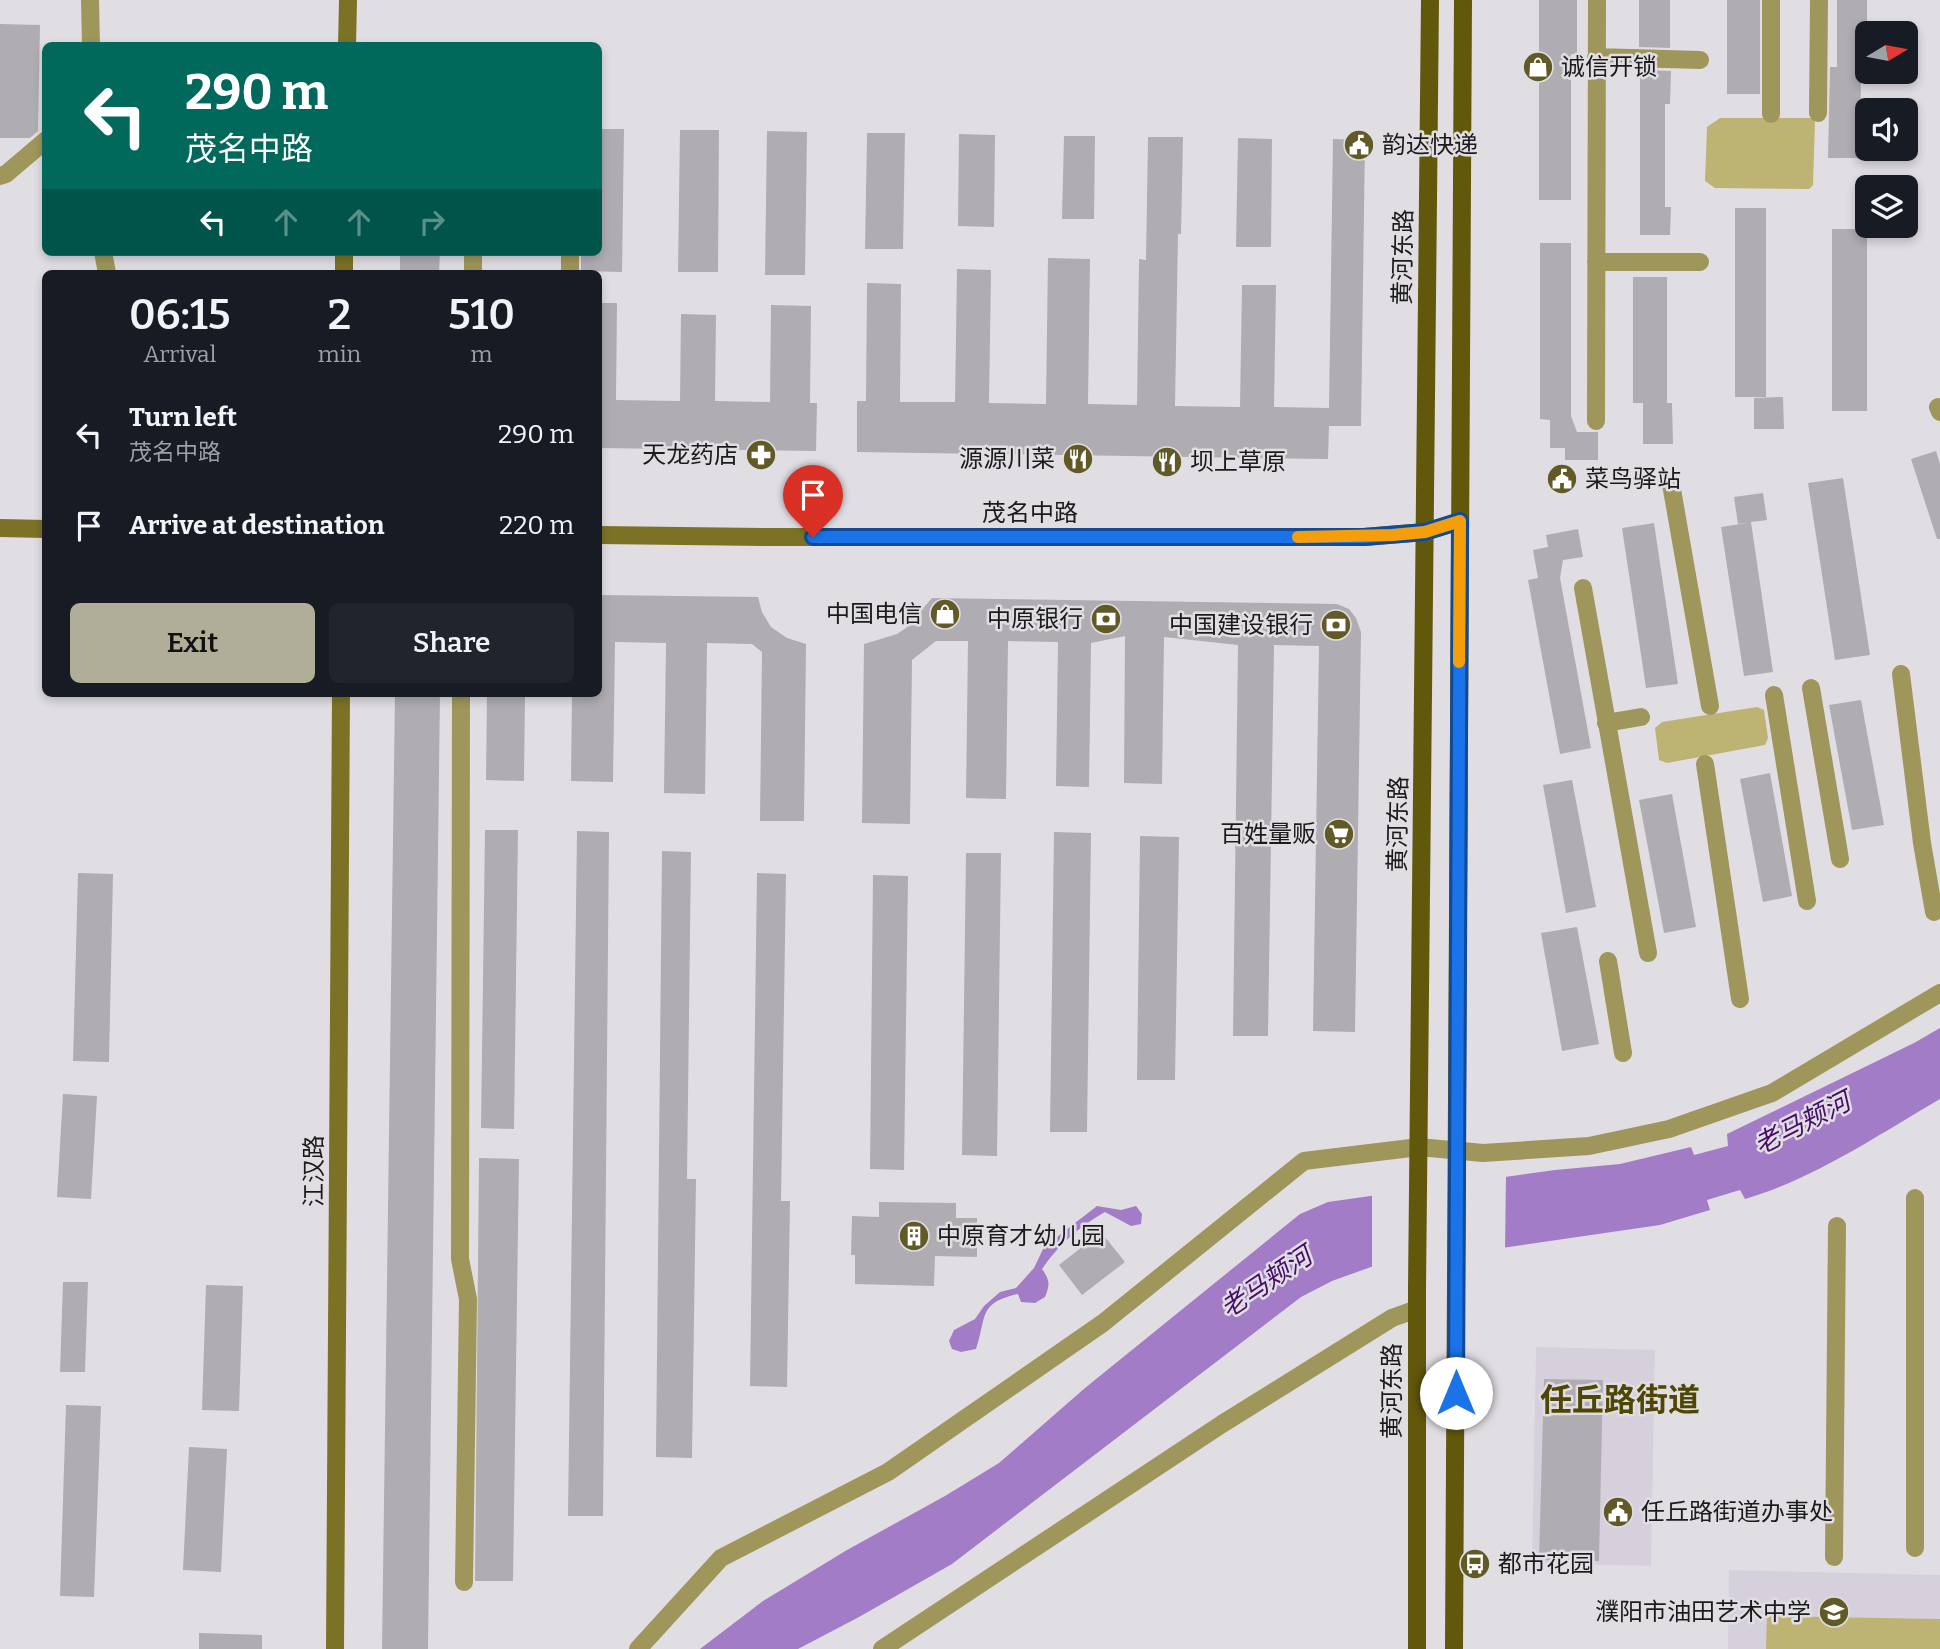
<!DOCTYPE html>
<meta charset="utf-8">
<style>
:root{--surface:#171b24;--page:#20242c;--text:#f1f3f6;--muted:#9ea1a6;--accent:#b0ae98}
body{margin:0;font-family:Bitter,"Noto Sans SC",serif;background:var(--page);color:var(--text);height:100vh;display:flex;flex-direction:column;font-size:26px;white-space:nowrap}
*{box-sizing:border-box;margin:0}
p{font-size:23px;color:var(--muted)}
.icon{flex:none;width:38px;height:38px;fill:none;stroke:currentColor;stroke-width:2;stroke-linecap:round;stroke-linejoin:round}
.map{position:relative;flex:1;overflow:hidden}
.details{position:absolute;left:42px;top:270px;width:560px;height:427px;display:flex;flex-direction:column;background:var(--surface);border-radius:10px;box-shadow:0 4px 10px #0003}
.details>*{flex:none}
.hud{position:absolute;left:42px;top:42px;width:560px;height:214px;border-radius:10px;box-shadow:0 4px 10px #0003;background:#00695c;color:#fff;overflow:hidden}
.needle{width:46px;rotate:80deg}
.controls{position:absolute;left:1855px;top:21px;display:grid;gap:14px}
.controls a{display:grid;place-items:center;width:63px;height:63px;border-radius:10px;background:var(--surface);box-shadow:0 4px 10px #0003;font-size:35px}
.pin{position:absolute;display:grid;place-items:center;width:60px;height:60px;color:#fff;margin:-72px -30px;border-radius:50% 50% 50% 0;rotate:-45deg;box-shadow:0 0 7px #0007}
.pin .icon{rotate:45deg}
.me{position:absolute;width:77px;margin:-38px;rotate:0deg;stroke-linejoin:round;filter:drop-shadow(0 0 5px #0008)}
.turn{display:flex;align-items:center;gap:24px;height:147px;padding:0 28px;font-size:32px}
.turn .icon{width:91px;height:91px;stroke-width:2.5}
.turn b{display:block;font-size:49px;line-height:60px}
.lanes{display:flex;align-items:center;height:66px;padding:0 28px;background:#0003;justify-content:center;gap:35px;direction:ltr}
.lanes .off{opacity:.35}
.eta{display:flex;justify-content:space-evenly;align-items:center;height:119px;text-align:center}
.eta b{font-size:42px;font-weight:600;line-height:49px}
.button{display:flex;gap:14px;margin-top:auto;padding:14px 28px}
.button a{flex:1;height:80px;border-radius:10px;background:var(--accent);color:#111;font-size:28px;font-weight:600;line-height:80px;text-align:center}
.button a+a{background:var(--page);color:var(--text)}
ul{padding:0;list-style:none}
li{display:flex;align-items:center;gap:21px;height:91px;padding:0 28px}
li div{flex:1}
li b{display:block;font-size:26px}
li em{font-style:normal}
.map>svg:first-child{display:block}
</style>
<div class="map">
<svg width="1940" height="1649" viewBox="0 0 1940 1649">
<rect width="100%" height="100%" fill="#e1dee3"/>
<path fill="#d6d0dc" d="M1536,1347L1655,1350L1651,1566L1532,1563Z
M1729,1570L1940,1575V1649H1728Z"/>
<path fill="#bdb474" d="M1720,118H1812L1815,122L1813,185L1809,189L1715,188L1705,181L1707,127Z
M1757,707L1764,710L1768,738L1765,745L1667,763L1659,760L1655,728L1662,722Z
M1767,1616L1940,1619V1649H1766Z"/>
<path fill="#a37cc8" d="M1940,1028V1099C1878,1135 1814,1179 1745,1199L1740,1190L1707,1200L1710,1210L1660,1225L1371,1267L1332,1281L1301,1297L952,1564L859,1617L798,1649H700L763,1601L847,1550L945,1496L999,1463L1085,1388L1300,1214L1328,1202L1555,1170L1620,1164L1691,1147L1694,1155L1728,1146L1727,1134L1914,1043Z
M1097,1206L1121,1210L1136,1206L1142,1214L1141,1224L1131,1226L1105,1212C1080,1226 1058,1245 1042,1269C1050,1280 1050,1285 1045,1297L1035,1303L1021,1302L1018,1294C977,1303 987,1318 976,1349L961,1352L952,1349L949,1341L954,1330L975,1319L984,1306L1000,1292L1016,1288L1034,1268L1044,1247Z"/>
<path fill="#e1dee3" d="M1506,1173L1505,1252L1372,1271V1192Z"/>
<path fill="#afadb2" d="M1539,0H1577V54H1571V200H1539Z
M1639,0H1670V48L1639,47Z
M1727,0H1760V94H1727Z
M1837,0H1867V67H1861L1860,158H1828L1830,67H1837Z
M0,24L40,25L38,131L30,138H0Z
M1640,70L1671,71L1670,104H1665V207H1671L1670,235H1640Z
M598,129H624L622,272L581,271V252H598Z
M680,130H719L718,272H678Z
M767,131L807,132L805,275H765Z
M867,133H905L903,249H865Z
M959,134L995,135L994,227L958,226Z
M1064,136H1095L1094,219H1062Z
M1148,137H1183L1181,234H1178L1175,406L1240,407L1242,285H1276L1274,407L1329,408L1333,139L1365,140L1361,426H1329L1328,459L857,452V401H866L867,283L901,284L900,402H955L957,269L991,270L989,403L1046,404L1048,258L1090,259L1088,404L1137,405L1139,259L1146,260Z
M1238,138L1272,139L1271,247H1236Z
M1735,208H1766V397H1735Z
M1832,229H1867V411H1832Z
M1540,243H1571V416L1577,432H1598V460H1565V448H1550V420L1540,419Z
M400,252H440L439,273H400Z
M1633,277H1667V403H1672L1673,444H1643V403H1633Z
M598,303H617L616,400L680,401L681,314L716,315L715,401L770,402L771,305L811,306L810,403H817L816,451L598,448Z
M1783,397L1784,429H1754V398Z
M1936,451L1940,464V539H1937L1911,459Z
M1843,478L1870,655L1835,660L1808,483Z
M1763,493L1767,520L1751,522L1773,672L1744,676L1721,527L1747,523L1738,524L1734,497Z
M1654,523L1678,684L1646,688L1622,528Z
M1578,529L1583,557L1563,560L1560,578L1591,748L1560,754L1528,580L1538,578L1533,550L1548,547L1546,535Z
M598,595L758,597L762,612L771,627L787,638L806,644L804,821H760L762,652L752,644L707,643L705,794L664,793L666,643L615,642L613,782L571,781L572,693H598Z
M932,598L1337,604L1349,609L1356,618L1361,632L1355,1032L1313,1031L1319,646L1274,645L1268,1036H1233L1238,645L1164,637L1162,784L1124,783L1125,636L1091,643L1089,787L1056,786L1058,642L1008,641L1006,799L966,798L968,641H936L912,660L910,824L862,823L864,644L897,634L906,628Z
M395,693H440L428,1649H382Z
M487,693H525L524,781L486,780Z
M1861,700L1884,825L1852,830L1829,705Z
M1770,773L1792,896L1763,902L1740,779Z
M1572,780L1596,907L1566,913L1543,785Z
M1672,794L1696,927L1664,933L1639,800Z
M485,830H518L514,1129L481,1128Z
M577,831L609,832L603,1516H568Z
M1054,832L1091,833L1087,1132H1050Z
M1140,836L1179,837L1175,1080H1137Z
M662,851L691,852L687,1179H696L692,1458L656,1457Z
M966,853H1001L997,1156L962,1155Z
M78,873L113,874L109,1062L73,1061Z
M757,873L786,874L781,1201H790L787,1387L750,1386Z
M873,875L908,876L904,1170L870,1169Z
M1577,927L1599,1044L1562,1051L1541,933Z
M63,1094L97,1096L91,1199L57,1197Z
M479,1158L519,1159L513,1581H475Z
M879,1202L956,1203V1218H977V1257L935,1256L934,1286L855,1284V1255H851L852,1216L879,1217Z
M1101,1232L1125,1262L1082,1295L1059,1265Z
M63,1282H88L85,1372H60Z
M206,1285L243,1286L239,1411L202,1410Z
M1544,1379L1603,1380L1599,1561L1539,1560Z
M66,1405L101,1406L94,1597L60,1596Z
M189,1447L227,1449L221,1572L183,1570Z
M199,1633L262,1635V1649H199Z"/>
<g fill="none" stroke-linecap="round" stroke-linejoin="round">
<path stroke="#9e965b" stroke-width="18" d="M90,0L91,46
M1596,57L1700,60
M1818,113L1819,0
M1771,114V0
M0,176L6,174L46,140
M103,252L107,273
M570,252V273
M1596,262H1700
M473,273V252
M1938,407L1940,412
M1596,421L1597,0
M1671,484L1710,706
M1583,588L1648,953
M1901,674L1922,843L1934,912
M1811,688L1840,859
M461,693L460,1259L468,1299L464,1582
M1774,695L1807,901
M1606,723L1641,717
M1705,764L1740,999
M1608,961L1623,1053
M1915,1548V1198
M1834,1557L1837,1226
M638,1649L721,1558L888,1472L1103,1323L1304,1161L1419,1147L1483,1153L1589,1146L1669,1129L1772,1093L1940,993
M882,1649L1222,1424L1392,1318L1417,1309"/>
<path stroke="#7c7226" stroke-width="18" d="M347,46L348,0
M344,273V252
M0,528L46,529
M598,535L767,537H1364L1425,532L1460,521
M335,1649L341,693"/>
<path stroke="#61580c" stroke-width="18" d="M1417,1649V1289L1430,0
M1454,1649L1463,0"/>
</g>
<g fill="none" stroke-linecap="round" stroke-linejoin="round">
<g stroke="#114b97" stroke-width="18">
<path id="route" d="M813,537H1364L1425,532L1460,521L1456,1393"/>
</g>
<use href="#route" stroke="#1a73e8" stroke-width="12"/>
<path stroke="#f59e0b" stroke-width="12" d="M1298,537L1393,535L1425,532L1460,521L1459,662"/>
</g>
<defs>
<g id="shop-disc" transform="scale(1.575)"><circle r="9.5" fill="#615a26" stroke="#e1dee3"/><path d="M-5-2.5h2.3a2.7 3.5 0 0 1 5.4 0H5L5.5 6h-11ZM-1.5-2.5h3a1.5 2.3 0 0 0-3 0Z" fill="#fff"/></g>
<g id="civic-disc" transform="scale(1.575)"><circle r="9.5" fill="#615a26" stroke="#e1dee3"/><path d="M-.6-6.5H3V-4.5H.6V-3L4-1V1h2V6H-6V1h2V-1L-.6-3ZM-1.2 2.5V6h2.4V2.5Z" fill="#fff"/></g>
<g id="pharmacy-disc" transform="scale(1.575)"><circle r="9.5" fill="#615a26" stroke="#e1dee3"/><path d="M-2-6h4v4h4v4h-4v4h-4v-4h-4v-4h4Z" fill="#fff"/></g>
<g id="restaurant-disc" transform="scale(1.575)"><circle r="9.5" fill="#615a26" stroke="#e1dee3"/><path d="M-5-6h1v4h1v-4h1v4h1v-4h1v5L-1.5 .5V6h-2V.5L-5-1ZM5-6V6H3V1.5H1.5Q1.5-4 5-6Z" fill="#fff"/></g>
<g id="bank-disc" transform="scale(1.575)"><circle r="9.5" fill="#615a26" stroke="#e1dee3"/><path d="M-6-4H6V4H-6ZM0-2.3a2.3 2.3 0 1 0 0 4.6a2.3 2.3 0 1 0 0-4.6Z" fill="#fff"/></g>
<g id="supermarket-disc" transform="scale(1.575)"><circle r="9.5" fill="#615a26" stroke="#e1dee3"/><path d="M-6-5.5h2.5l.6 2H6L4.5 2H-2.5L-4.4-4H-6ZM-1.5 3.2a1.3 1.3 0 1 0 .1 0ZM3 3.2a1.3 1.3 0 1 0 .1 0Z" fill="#fff"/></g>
<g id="building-disc" transform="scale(1.575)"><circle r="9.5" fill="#615a26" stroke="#e1dee3"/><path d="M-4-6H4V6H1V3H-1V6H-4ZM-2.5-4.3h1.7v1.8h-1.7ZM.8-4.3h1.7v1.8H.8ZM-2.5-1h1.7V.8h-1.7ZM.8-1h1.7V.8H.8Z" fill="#fff"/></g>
<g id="bus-disc" transform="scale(1.575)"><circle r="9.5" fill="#615a26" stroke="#e1dee3"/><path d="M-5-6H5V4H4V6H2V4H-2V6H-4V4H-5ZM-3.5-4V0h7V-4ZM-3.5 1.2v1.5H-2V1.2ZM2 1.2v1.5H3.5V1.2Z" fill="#fff"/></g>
<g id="school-disc" transform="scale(1.575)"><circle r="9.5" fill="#615a26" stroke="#e1dee3"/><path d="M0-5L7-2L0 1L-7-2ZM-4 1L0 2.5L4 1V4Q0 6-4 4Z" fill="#fff"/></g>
</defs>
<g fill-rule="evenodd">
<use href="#shop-disc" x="1538" y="67"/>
<use href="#civic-disc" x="1359" y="145"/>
<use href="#pharmacy-disc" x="761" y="455"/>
<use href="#restaurant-disc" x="1078" y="459"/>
<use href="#restaurant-disc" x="1167" y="462"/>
<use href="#civic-disc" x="1562" y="479"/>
<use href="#shop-disc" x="945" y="614"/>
<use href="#bank-disc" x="1106" y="619"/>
<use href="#bank-disc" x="1336" y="625"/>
<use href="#supermarket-disc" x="1339" y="834"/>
<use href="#building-disc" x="914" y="1236"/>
<use href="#civic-disc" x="1618" y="1512"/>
<use href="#bus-disc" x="1475" y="1564"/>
<use href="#school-disc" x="1834" y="1612"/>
</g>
<g text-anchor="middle" stroke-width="5" stroke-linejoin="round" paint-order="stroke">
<g font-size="24" fill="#1b1a1c" stroke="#e1dee3" text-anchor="start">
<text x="1561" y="75">诚信开锁</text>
<text x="1382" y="153">韵达快递</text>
<text x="738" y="463" text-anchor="end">天龙药店</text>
<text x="1055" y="467" text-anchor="end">源源川菜</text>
<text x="1190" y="470">坝上草原</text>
<text x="1585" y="487">菜鸟驿站</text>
<text x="922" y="622" text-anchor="end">中国电信</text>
<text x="1083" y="627" text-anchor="end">中原银行</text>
<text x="1313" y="633" text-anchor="end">中国建设银行</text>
<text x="1316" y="842" text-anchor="end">百姓量贩</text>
<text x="937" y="1244">中原育才幼儿园</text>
<text x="1641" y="1520">任丘路街道办事处</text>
<text x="1498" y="1572">都市花园</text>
<text x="1811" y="1620" text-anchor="end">濮阳市油田艺术中学</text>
</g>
<g font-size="24" fill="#1b1a1c" stroke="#e1dee3">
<text transform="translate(1403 257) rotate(-89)" y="8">黄河东路</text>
<text x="1030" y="521">茂名中路</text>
<text transform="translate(1398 824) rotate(-89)" y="8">黄河东路</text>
<text transform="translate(314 1171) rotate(-90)" y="8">江汉路</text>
<text transform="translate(1392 1391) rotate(-90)" y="8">黄河东路</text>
</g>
<g font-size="26" font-style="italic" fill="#450c69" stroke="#e1dee3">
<text transform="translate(1802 1123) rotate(-27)" y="9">老马颊河</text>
<text transform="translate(1266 1282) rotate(-34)" y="9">老马颊河</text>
</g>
<g font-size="32" font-weight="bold" fill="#4e4603" stroke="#e1dee3">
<text x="1620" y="1411">任丘路街道</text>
</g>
</g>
</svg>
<div class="controls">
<a><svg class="needle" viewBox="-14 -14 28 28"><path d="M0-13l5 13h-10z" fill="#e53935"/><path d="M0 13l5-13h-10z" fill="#9ea1a6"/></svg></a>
<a><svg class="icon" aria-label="sound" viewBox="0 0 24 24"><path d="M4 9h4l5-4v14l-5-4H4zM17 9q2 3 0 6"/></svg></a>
<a><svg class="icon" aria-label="layers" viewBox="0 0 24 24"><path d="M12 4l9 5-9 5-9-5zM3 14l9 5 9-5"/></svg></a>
</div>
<div class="pin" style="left:813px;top:537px;background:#d93025"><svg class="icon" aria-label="arrive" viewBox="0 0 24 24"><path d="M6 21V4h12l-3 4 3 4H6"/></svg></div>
<svg class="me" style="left:1456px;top:1393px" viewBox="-20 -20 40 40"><circle r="19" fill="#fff"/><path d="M0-13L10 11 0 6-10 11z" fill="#1a73e8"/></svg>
<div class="hud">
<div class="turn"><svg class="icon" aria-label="left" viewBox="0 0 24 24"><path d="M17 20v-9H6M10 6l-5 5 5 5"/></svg><div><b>290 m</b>茂名中路</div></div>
<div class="lanes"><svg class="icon" aria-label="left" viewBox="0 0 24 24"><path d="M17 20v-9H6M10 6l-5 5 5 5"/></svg><svg class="icon off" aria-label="ahead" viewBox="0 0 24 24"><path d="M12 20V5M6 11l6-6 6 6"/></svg><svg class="icon off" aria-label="ahead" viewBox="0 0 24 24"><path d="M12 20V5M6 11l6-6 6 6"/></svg><svg class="icon off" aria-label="right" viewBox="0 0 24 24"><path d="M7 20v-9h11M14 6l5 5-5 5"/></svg></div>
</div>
<section class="details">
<div class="eta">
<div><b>06:15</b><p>Arrival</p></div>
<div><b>2</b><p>min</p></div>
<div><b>510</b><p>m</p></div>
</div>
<ul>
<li><svg class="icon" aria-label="left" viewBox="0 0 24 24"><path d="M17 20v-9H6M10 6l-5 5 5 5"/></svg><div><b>Turn left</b><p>茂名中路</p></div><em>290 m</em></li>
<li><svg class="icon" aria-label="arrive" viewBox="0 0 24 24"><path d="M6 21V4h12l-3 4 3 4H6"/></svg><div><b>Arrive at destination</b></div><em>220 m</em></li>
</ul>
<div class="button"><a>Exit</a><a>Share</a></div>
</section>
</div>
